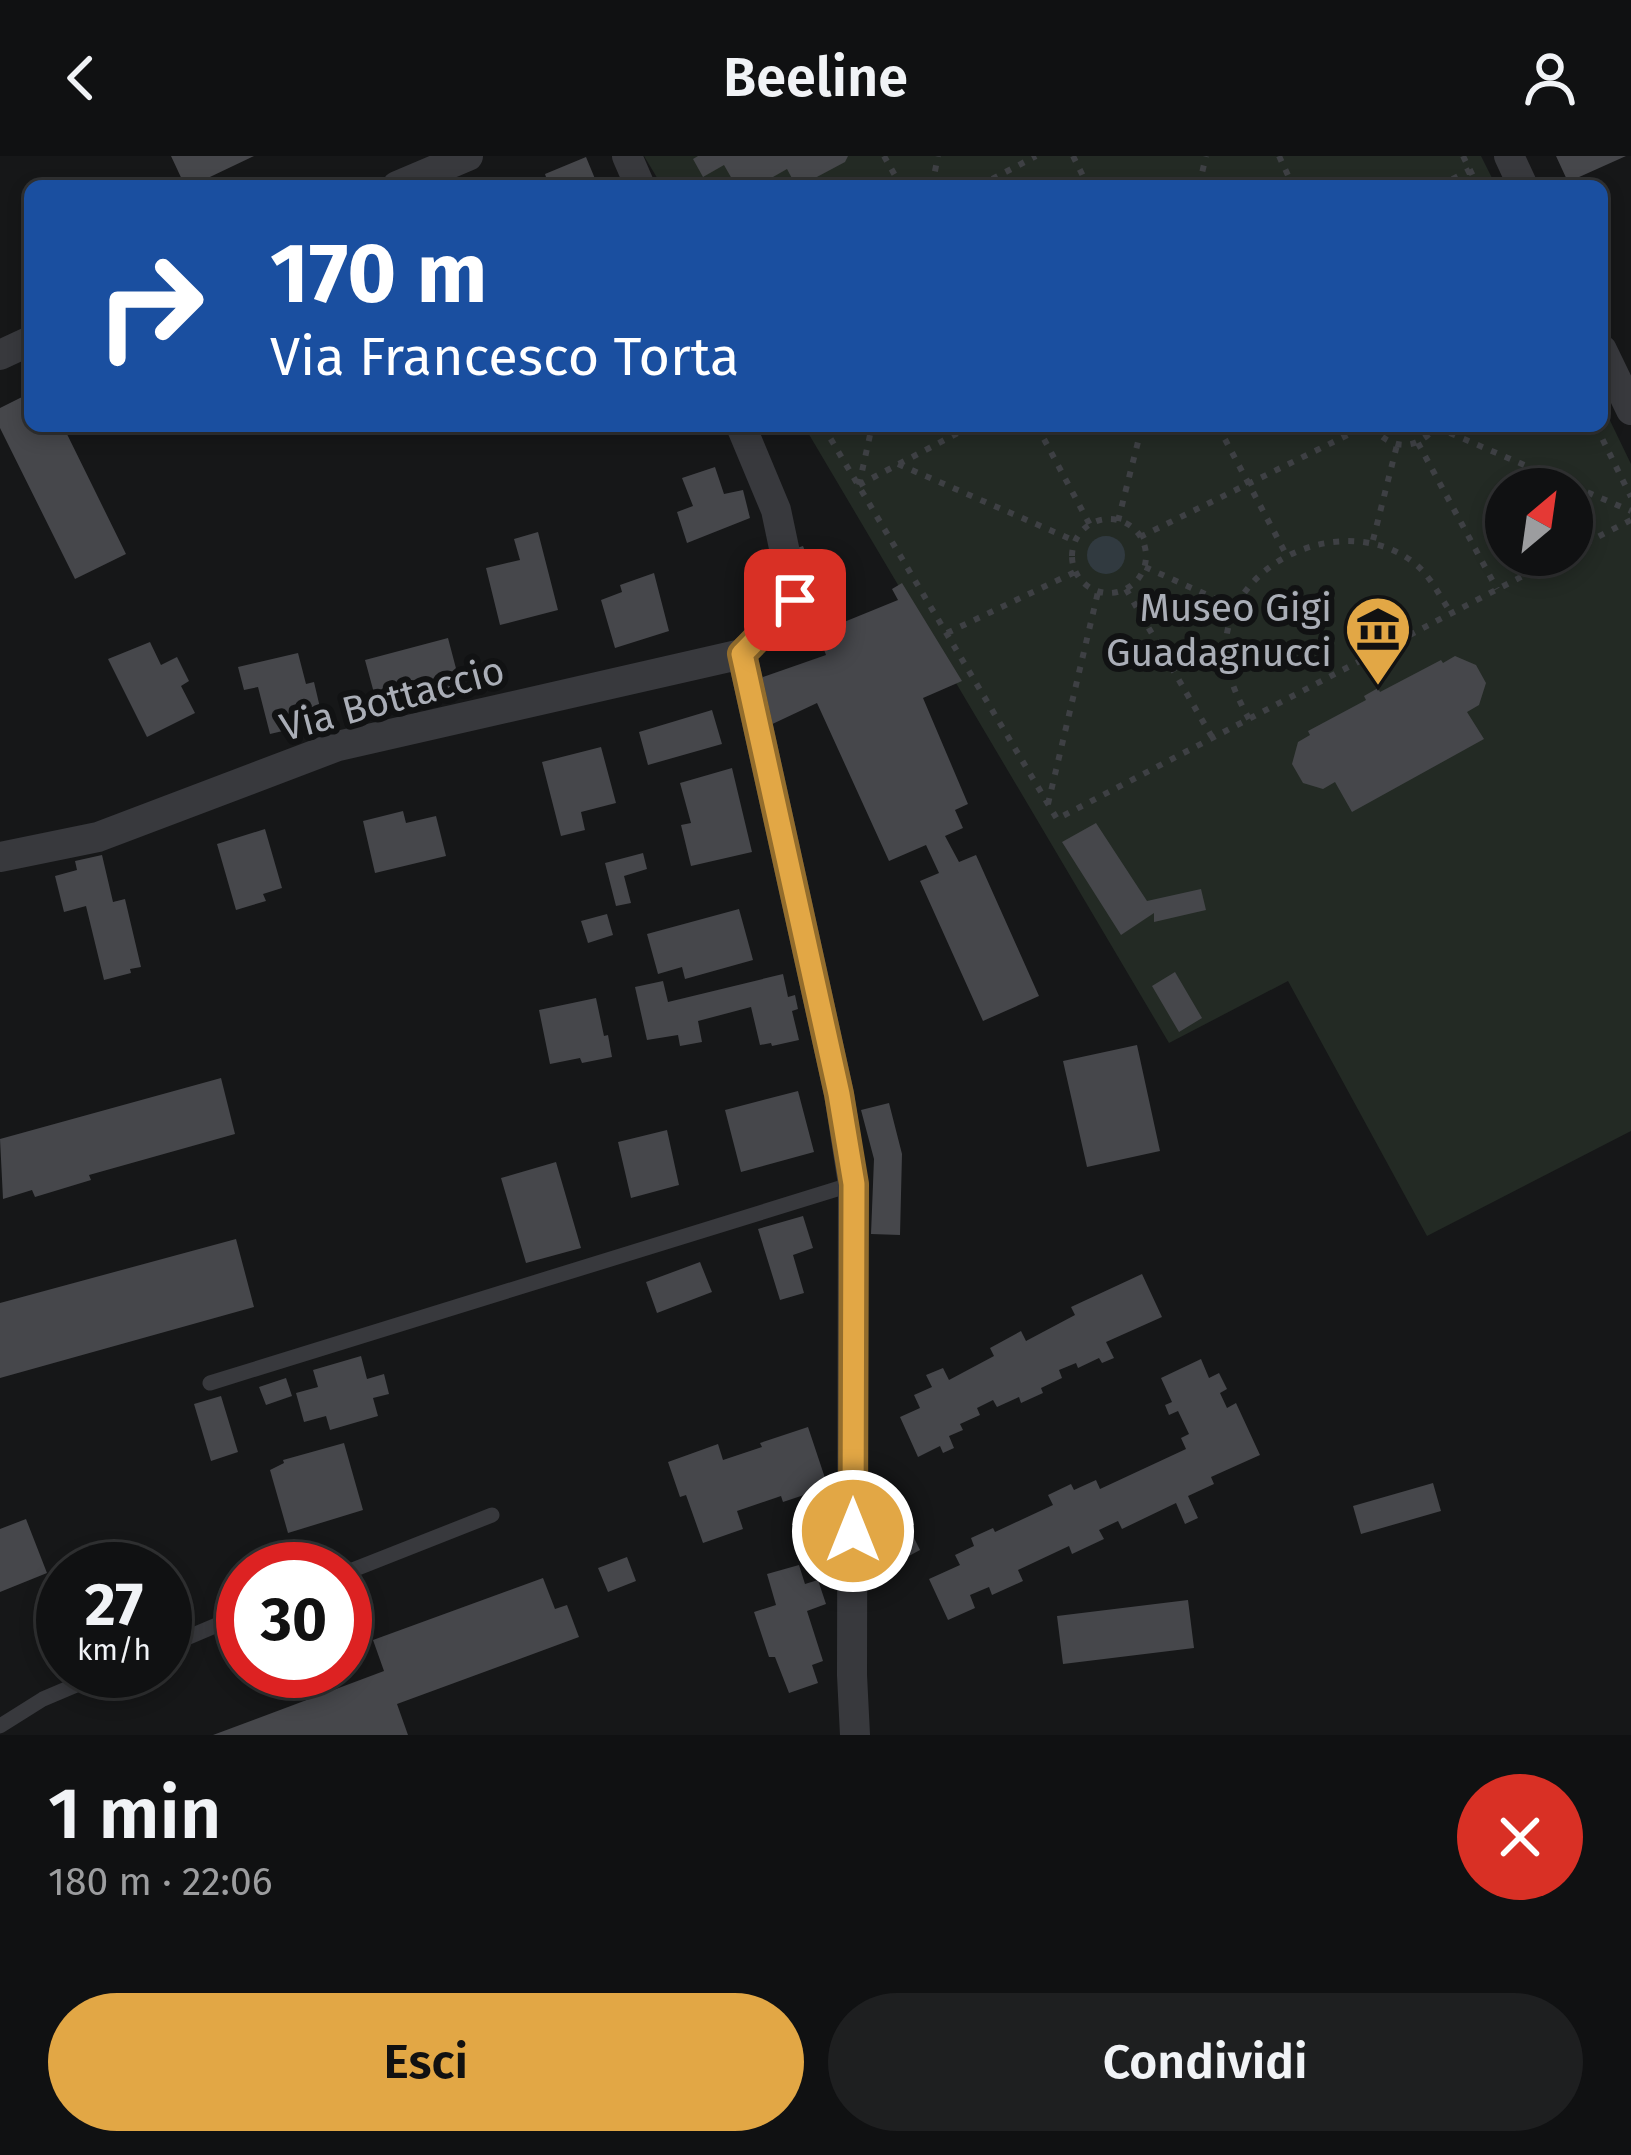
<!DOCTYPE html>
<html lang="it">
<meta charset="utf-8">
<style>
:root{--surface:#101112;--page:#1e1f20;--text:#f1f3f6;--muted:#9c9d9f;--line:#303132;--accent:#e2a745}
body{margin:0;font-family:"Fira Sans",sans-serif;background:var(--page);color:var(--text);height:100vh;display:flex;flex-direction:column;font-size:45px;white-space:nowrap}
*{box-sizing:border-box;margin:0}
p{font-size:39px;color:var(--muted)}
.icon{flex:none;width:66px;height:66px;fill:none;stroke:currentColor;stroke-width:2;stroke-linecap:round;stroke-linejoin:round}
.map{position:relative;height:1579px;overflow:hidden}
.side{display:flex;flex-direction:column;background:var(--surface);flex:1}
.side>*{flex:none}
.guide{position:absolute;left:24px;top:24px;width:1584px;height:252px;border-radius:18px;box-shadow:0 6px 18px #0003,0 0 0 3px var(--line);background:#1a4fa0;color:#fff;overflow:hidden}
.needle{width:78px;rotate:29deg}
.tools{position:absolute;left:1485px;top:312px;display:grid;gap:24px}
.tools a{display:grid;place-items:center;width:108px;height:108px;border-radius:50%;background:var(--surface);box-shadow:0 6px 18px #0003,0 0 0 3px var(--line);font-size:60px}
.speed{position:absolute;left:36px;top:1386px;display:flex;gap:24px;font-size:60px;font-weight:700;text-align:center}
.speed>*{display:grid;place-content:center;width:156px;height:156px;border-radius:50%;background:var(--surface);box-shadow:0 6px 18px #0003,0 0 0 3px var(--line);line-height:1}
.speed small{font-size:30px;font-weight:400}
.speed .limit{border:18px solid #d22;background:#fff;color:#111}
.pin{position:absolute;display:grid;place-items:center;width:102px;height:102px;color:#fff;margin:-51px;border-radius:24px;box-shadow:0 6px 18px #0006}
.me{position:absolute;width:132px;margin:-66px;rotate:0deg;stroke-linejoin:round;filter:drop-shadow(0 0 9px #0008)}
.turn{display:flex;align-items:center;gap:42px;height:252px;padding:0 48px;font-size:54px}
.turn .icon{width:156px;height:156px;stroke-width:2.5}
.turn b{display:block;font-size:84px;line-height:102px}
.round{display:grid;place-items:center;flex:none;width:126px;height:126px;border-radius:63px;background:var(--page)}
.summary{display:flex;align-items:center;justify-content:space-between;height:204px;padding:0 48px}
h1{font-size:72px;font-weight:600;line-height:90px}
.cta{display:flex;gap:24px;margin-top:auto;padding:24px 48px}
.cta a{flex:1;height:138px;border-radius:72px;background:var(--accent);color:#111;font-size:48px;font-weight:600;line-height:138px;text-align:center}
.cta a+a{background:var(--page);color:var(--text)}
header{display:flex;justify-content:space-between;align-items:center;height:156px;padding:0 48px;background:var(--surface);font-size:54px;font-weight:600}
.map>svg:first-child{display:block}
</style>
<header><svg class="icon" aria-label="back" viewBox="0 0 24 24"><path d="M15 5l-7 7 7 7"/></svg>Beeline<svg class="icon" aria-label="person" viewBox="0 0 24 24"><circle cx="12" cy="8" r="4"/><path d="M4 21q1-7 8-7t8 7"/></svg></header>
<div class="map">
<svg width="1631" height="1579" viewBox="0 0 1631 1579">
<rect width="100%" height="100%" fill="#161718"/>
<path fill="#232a24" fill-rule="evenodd" d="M644,0H1481L1496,30H662Z
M1602,248L1631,308V975L1427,1080L1288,825L1169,887L804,270H1602ZM1506,333H1572V399H1506Z"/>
<path fill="#313a40" d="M1087 399a19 19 0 1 1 38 0a19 19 0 1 1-38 0Z"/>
<path fill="#46474b" d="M171,0H254L191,30H185Z
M698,0H848L845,6L800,30H796L787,13L773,21L778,30H736L724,9L703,21L693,3Z
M1556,0H1626L1568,26Z
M586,1L598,30H549L545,18Z
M30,237V270H63L126,398L75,423L0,272V252Z
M715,311L724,338L743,334L750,362L687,387L677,356L693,350L682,322Z
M538,376L558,454L500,469L486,412L520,404L514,383Z
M803,390L808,403L820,399L844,466L898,444L892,433L902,427L962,525L923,542L968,648L955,654L963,672L945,680L959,706L976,699L1039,840L983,865L920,725L939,717L926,689L889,705L817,547L766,571L756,535L763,521L826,499L788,395Z
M654,417L669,475L615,492L601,444L622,436L620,429Z
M448,482L463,539L440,545L437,535L403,544L405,553L380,559L365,504Z
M150,486L161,509L177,501L189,525L181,530L195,557L147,581L108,503Z
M298,497L306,528L314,526L325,573L303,579L300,571L270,578L258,531L244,534L238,511Z
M1455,500L1476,509L1486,527L1479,549L1467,556L1484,583L1352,656L1335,626L1323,633L1303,627L1292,608L1298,586L1310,579L1308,575L1366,544L1364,540L1378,532L1380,536L1441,504L1443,507Z
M712,554L722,588L648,609L639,576Z
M601,591L616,647L581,656L585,674L561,680L542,606Z
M732,612L752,696L691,710L681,669L691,667L680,627Z
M403,655L406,667L436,660L446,700L375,717L363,665Z
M1096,667L1147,745L1201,733L1206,754L1154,766V757L1121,779L1062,686Z
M265,673L282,732L263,738L266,745L236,754L217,688Z
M643,697L647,713L624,720L631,747L616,750L605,707Z
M102,699L113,746L125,743L141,811L130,813L131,817L104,824L86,750L64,756L55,720L77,714L75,705Z
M739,753L753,804L685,823L682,811L658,818L647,778Z
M607,758L613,779L588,787L581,765Z
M1175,816L1202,862L1179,876L1152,830Z
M783,818L788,841L795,839L798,853L792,855L799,884L772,890L771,887L760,889L751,851L698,865L702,886L680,890L678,879L647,884L635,831L663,825L668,846Z
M596,842L604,880L608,879L612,901L582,907L580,902L550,908L539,854Z
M1137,889L1160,995L1087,1011L1063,905Z
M221,922L235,978L89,1019L91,1024L35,1041L32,1034L3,1043L0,983Z
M798,935L814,996L741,1016L725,954Z
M889,947L902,998L900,1079L871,1078L874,1003L861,954Z
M667,974L679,1029L631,1042L618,986Z
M556,1006L581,1092L526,1107L501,1022Z
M803,1060L813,1092L793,1099L804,1137L780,1144L758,1073Z
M236,1083L254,1151L0,1222V1147Z
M700,1106L712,1136L657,1157L646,1126Z
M1142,1118L1162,1161L1106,1186L1114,1202L1102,1207L1099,1202L1078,1212L1076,1207L1059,1214L1062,1222L1041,1232L1043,1237L1021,1247L1019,1241L997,1251L993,1244L977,1252L980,1259L960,1268L963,1274L949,1280L954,1292L943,1297L940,1290L918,1301L900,1261L920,1252L914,1239L932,1231L926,1219L943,1212L949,1224L994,1200L990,1192L1021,1175L1026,1185L1075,1159L1071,1151Z
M361,1200L367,1223L384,1218L389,1238L373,1242L378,1260L330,1274L326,1260L304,1266L296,1237L318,1231L313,1214Z
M1201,1203L1209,1222L1219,1217L1227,1233L1220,1237L1227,1252L1236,1247L1260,1299L1211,1321L1214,1328L1188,1340L1198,1362L1185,1368L1176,1347L1122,1373L1118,1365L1099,1374L1104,1383L1072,1398L1069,1390L1018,1414L1023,1425L992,1439L989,1431L970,1439L975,1452L948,1464L929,1423L960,1409L955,1399L974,1390L971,1382L993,1372L995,1376L1053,1349L1048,1339L1071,1328L1074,1334L1096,1324L1100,1333L1186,1293L1181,1282L1189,1278L1178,1255L1169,1259L1165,1249L1172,1246L1161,1222Z
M286,1222L292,1240L266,1249L259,1231Z
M221,1240L238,1296L211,1305L194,1248Z
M808,1271L828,1331L783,1346L781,1340L737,1355L743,1373L703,1387L686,1339L680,1341L668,1306L718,1288L723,1304L762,1291L760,1287Z
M344,1287L363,1354L288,1377L270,1314L284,1307L283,1304Z
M1433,1327L1441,1355L1361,1378L1353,1350Z
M26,1363L47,1417L0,1436V1373Z
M910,1374L920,1394L907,1401L897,1380Z
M627,1401L636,1425L608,1436L598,1412Z
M799,1409L805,1428L818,1424L826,1448L807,1455L823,1505L812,1509L818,1527L789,1537L775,1501H769L754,1456L776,1449L767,1418Z
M543,1422L555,1453L567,1449L579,1481L397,1548L408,1579H213L384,1515L373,1484Z
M1188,1444L1194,1492L1063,1508L1057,1460Z"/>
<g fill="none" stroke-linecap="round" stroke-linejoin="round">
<path stroke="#3e4044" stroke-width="6" stroke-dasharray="6 9" stroke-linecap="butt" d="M884,0L901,30
M1073,0L1088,30
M1279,0L1293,30
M1463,0L1478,30
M920,30H922
M932,30L938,0
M979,30L1036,0
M1199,30L1206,0
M1439,30L1470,14
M1460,30L1464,17
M823,270L1057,663L1563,399
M1037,270L1090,369
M1218,270L1287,400
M1372,270C1390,295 1418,295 1436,270
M1596,270L1631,341
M1436,271L1631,355
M1418,287L1497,433
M898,308L1075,385
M859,329L971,270
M859,329L872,270
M1072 400a37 37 0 1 1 74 0a37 37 0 1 1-74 0Z
M1118,365L1142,270
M1140,381L1366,270
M1373,384L1397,289
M1572,394L1631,364
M1145,411L1234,451
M1126,433L1212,581
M947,477L1075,416
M1249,563C1236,539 1223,512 1226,484C1235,401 1347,356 1413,406C1430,419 1439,439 1451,457
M1048,648L1098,436"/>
<path stroke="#38393d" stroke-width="15" d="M210,1227L853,1028
M345,1417L492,1359
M165,1491L243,1458
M0,1570L43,1543L109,1515"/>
<path stroke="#38393d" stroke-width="30" d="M627,0L640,30
M1509,0L1523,30
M397,30L468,0
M1602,194L1631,254
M0,199L30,185
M741,270L776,354L795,444L742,498
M742,498L839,938L853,1028L852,1519L855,1579
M0,701L98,681L338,590L742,498"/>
</g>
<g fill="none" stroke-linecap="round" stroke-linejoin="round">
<g stroke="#936d2d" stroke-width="30">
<path id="route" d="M795,444L742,498L839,938L854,1028L853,1375"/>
</g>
<use href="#route" stroke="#e2a745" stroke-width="21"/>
</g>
<defs>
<g id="museum-pin" transform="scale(3.45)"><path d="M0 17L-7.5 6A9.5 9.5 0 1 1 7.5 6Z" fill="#e2a745" stroke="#111213"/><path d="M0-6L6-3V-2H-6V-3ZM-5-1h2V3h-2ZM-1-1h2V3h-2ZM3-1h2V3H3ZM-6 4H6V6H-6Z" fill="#111"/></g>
</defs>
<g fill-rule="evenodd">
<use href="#museum-pin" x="1378" y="473"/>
</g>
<g text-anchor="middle" stroke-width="12" stroke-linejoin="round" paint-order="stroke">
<g font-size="39" fill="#aaaeb7" stroke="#111213" text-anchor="end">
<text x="1332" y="465">Museo Gigi<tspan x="1332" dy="45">Guadagnucci</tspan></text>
</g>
<g font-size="39" fill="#aaaeb7" stroke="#111213">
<text transform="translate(392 542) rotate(-15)" y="14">Via Bottaccio</text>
</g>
</g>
</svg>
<div class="tools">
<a><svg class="needle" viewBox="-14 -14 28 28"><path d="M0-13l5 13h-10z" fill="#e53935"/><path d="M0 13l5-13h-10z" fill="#9c9d9f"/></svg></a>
</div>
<div class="speed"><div>27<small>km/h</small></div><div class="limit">30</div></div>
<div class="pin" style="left:795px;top:444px;background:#d93025"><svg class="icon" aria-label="arrive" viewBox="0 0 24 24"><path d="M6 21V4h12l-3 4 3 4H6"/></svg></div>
<svg class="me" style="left:853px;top:1375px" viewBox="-20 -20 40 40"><circle r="17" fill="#e2a745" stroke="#fff" stroke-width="3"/><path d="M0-11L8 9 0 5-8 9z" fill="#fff"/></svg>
<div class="guide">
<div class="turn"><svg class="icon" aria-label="right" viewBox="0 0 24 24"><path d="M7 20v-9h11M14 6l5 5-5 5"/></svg><div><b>170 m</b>Via Francesco Torta</div></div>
</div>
</div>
<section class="side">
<div class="summary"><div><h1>1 min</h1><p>180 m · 22:06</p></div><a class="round" style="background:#d93025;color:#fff"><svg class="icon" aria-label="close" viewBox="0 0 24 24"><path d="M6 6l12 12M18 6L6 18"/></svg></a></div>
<div class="cta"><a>Esci</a><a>Condividi</a></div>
</section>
